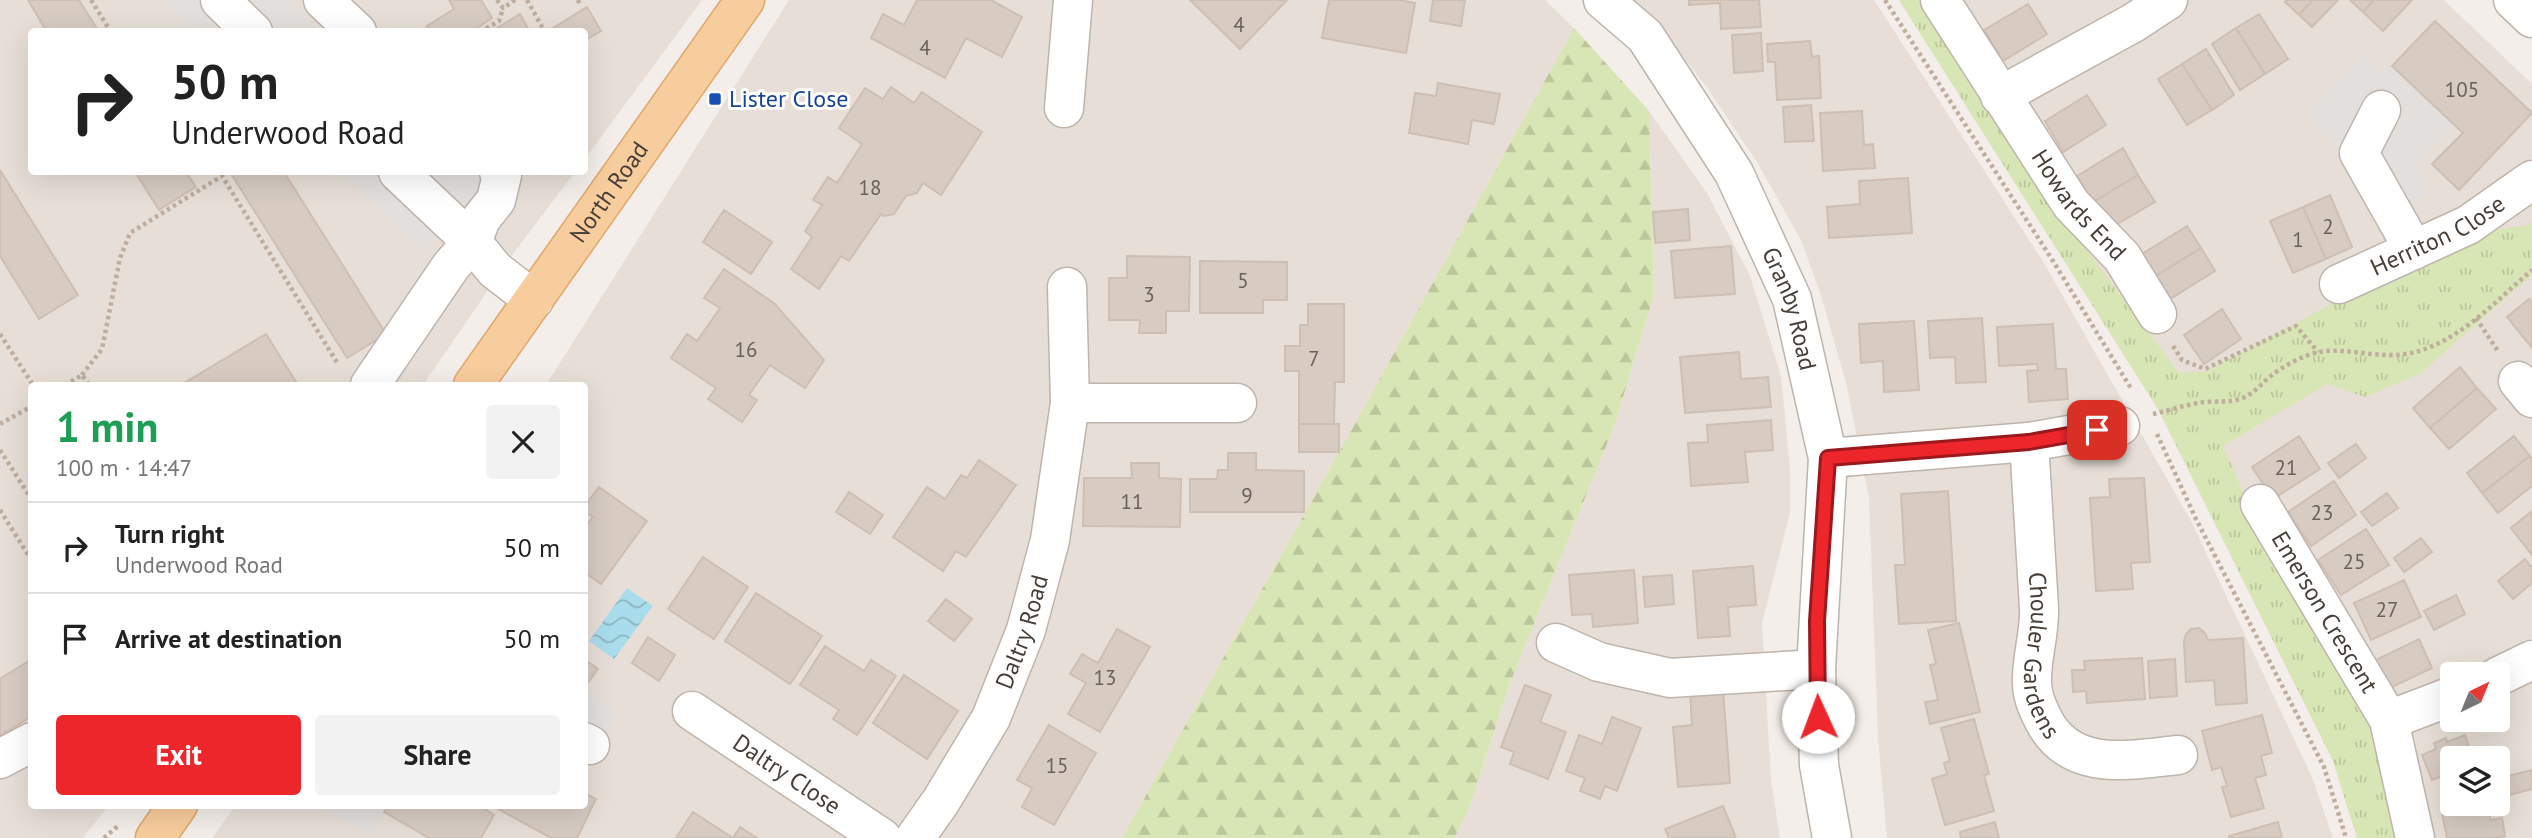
<!DOCTYPE html>
<meta charset="utf-8">
<style>
:root{--surface:#fff;--page:#f2f2f2;--text:#222;--muted:#767676;--line:#e0e0e0;--accent:#ed262c}
body{margin:0;font-family:"PT Sans",sans-serif;background:var(--page);color:var(--text);height:100vh;display:flex;flex-direction:column;font-size:26px;white-space:nowrap}
*{box-sizing:border-box;margin:0}
p{font-size:23px;color:var(--muted)}
.icon{flex:none;width:38px;height:38px;fill:none;stroke:currentColor;stroke-width:2;stroke-linecap:round;stroke-linejoin:round}
.map{position:relative;flex:1;overflow:hidden}
.drawer{position:absolute;left:28px;top:382px;width:560px;height:427px;display:flex;flex-direction:column;background:var(--surface);border-radius:7px;box-shadow:0 7px 28px #0002}
.drawer>*{flex:none}
.hud{position:absolute;left:28px;top:28px;width:560px;height:147px;border-radius:7px;box-shadow:0 7px 28px #0002;background:#fff;color:var(--text);overflow:hidden}
.needle{width:46px;rotate:43deg}
.fabs{position:absolute;left:2440px;top:662px;display:grid;gap:14px}
.fabs a{display:grid;place-items:center;width:70px;height:70px;border-radius:7px;background:var(--surface);box-shadow:0 7px 28px #0002;font-size:35px}
.pin{position:absolute;display:grid;place-items:center;width:60px;height:60px;color:#fff;margin:-30px;border-radius:14px;box-shadow:0 4px 10px #0006}
.me{position:absolute;width:77px;margin:-38px;rotate:358deg;stroke-linejoin:round;filter:drop-shadow(0 0 5px #0008)}
.turn{display:flex;align-items:center;gap:24px;height:147px;padding:0 28px;font-size:32px}
.turn .icon{width:91px;height:91px;stroke-width:2.5}
.turn b{display:block;font-size:49px;line-height:60px}
.round{display:grid;place-items:center;flex:none;width:74px;height:74px;border-radius:7px;background:var(--page)}
.headline{display:flex;align-items:center;justify-content:space-between;height:119px;padding:0 28px}
h1{font-size:42px;font-weight:700;line-height:52px;color:#1e9e55}
.button{display:flex;gap:14px;margin-top:auto;padding:14px 28px}
.button a{flex:1;height:80px;border-radius:7px;background:var(--accent);color:#fff;font-size:28px;font-weight:700;line-height:80px;text-align:center}
.button a+a{background:var(--page);color:var(--text)}
ul{padding:0;list-style:none}
li{display:flex;align-items:center;gap:21px;height:91px;padding:0 28px;border-top:2px solid var(--line)}
li div{flex:1}
li b{display:block;font-size:26px}
li em{font-style:normal}
.map>svg:first-child{display:block}
</style>
<div class="map">
<svg width="2532" height="838" viewBox="0 0 2532 838">
<defs>
<pattern id="grass-tufts" width="24" height="20" patternUnits="userSpaceOnUse" patternTransform="scale(1.75)"><rect width="24" height="20" fill="#d8e5b4"/><path d="M3 7l-1-3M5 7V3M7 7l1-3M15 17l-1-3M17 17v-4M19 17l1-3" fill="none" stroke="#bbc69b"/></pattern>
<pattern id="forest-firs" width="22" height="20" patternUnits="userSpaceOnUse" patternTransform="scale(1.75)"><rect width="22" height="20" fill="#d8e5b4"/><path d="M5 1l3.5 6h-7zM16 11l3.5 6h-7z" fill="#bbc69b"/></pattern>
<pattern id="water-waves" width="16" height="10" patternUnits="userSpaceOnUse" patternTransform="scale(1.75)"><rect width="16" height="10" fill="#a9ddec"/><path d="M0 5q4-4 8 0t8 0" fill="none" stroke="#8bb5c0"/></pattern>
</defs>
<rect width="100%" height="100%" fill="#f3eee9"/>
<path fill="#e7dfd7" fill-rule="evenodd" d="M0,0H702L585,159L584,32H32V172H575L513,254L423,385H32V805H109L83,838H0Z
M789,0H1545L1574,28L1347,438L1122,838H212L236,805H584V385H546Z
M1634,0H1874L2044,263L2191,521L2312,777L2333,838H1887L1878,739L1869,498L1846,383L1822,299L1802,242L1757,162L1708,89L1661,28Z
M1899,0H2444L2532,84V838H2357L2333,761L2158,409ZM2452,674H2497V719H2452ZM2452,758H2497V803H2452Z
M1649,111L1707,193L1750,276L1781,376L1790,467V513L1762,623L1771,780L1780,838H1454L1469,809L1510,683L1615,424L1654,294Z"/>
<path fill="url(#grass-tufts)" d="M1899,0H1930L2072,231L2179,373L2207,371L2376,280L2488,231L2529,225L2532,222V275L2421,373L2365,397L2327,384L2223,446L2259,529L2373,726L2401,838H2357L2333,761L2158,409Z"/>
<path fill="url(#forest-firs)" d="M1574,28L1649,111L1654,294L1615,424L1510,683L1469,809L1454,838H1122L1347,438Z"/>
<path fill="#e2dfdd" d="M161,0H288L321,31H194Z
M2363,55L2382,73L2390,64L2453,125L2416,163L2431,194L2384,217L2360,168L2305,116Z
M339,172H470L485,185L423,252Z
M585,688L619,712L585,769Z
M316,805H388L373,835Z"/>
<path fill="url(#water-waves)" d="M627,588L653,606L614,659L589,641Z"/>
<path fill="#d7cbc2" stroke="#cfbeb2" stroke-width="2" d="M28,0H79L99,32H47Z
M449,0H481L492,18L471,32H431L427,26L454,9Z
M917,0H991L1022,17L1002,57L966,38L945,78L871,38L883,14L904,25Z
M1190,0H1287L1240,49Z
M1329,0H1400L1415,3L1406,53L1322,38Z
M1433,0H1465L1461,26L1430,21Z
M1689,0H1759L1761,27L1721,29L1720,3L1689,5Z
M2286,0H2312L2299,15L2285,2Z
M2312,0H2338L2312,27L2299,15Z
M2350,0H2374L2363,12Z
M2374,0H2412L2383,31L2363,12Z
M2028,4L2047,34L2003,61L1984,30Z
M587,7L601,31L584,41V32H547Z
M520,14L530,32H500L497,28Z
M2259,14L2288,59L2265,74L2236,28Z
M2435,21L2532,113L2459,190L2432,164L2463,133L2392,66Z
M2236,28L2265,74L2240,90L2212,44Z
M1761,33L1763,71L1734,73L1732,35Z
M1810,41L1812,57L1819,56L1821,98L1777,100L1775,62H1768L1767,44Z
M2206,49L2234,95L2212,110L2182,64Z
M2182,64L2212,110L2187,125L2158,79Z
M1438,83L1500,94L1494,124L1472,120L1468,144L1409,133L1415,93L1436,96Z
M891,87L914,103L922,92L982,132L941,195L923,183L917,193L906,196L894,214L884,216L881,214L849,261L841,256L819,289L791,269L812,237L805,231L822,205L813,200L828,177L837,183L862,144L839,128L865,88L883,99Z
M2087,95L2106,125L2063,152L2045,121Z
M1811,105L1814,141L1785,142L1783,107Z
M1862,111L1864,145L1873,144L1875,168L1823,171L1820,113Z
M2123,148L2138,175L2093,202L2077,176Z
M0,170L78,295L39,319L0,256Z
M135,172H186L196,187L159,210Z
M230,172H284L386,334L347,358Z
M2138,175L2155,202L2109,229L2093,202Z
M1908,178L1912,233L1829,238L1827,207L1860,204L1859,181Z
M2330,195L2352,247L2326,259L2303,207Z
M2303,207L2326,259L2293,273L2270,221Z
M1688,209L1690,240L1655,243L1653,212Z
M724,210L772,242L751,274L703,242Z
M2187,226L2201,248L2156,276L2142,254Z
M1731,246L1735,294L1675,298L1671,251Z
M2201,248L2215,271L2170,299L2156,276Z
M1127,256L1190,257L1189,311H1166V333H1139L1140,320H1109V278H1127Z
M1200,261L1287,262V300H1263V313H1200Z
M724,269L774,303L824,360L805,388L770,365L749,395L757,400L742,422L708,399L716,388L671,358L687,334L697,341L720,308L704,298Z
M2529,299L2532,302V348L2507,317Z
M1308,304H1344V382H1335L1334,424H1299V371H1285V346H1300V325H1308Z
M2222,309L2241,339L2204,364L2184,335Z
M1982,318L1986,382L1956,383L1955,357L1930,358L1928,321Z
M1914,321L1919,390L1884,392L1883,361L1861,363L1859,324Z
M2053,324L2056,369H2066L2068,399L2029,402L2027,371L2038,370L2037,364L1999,366L1997,327Z
M266,334L298,385H181Z
M1739,352L1741,379L1768,377L1771,407L1685,413L1680,357Z
M2460,367L2477,388L2430,428L2413,408Z
M2477,388L2496,409L2449,449L2430,428Z
M1771,420L1773,450L1745,452L1748,482L1691,486L1688,443L1708,442L1707,425Z
M1299,424H1339V452H1299Z
M2299,436L2320,469L2273,499L2252,467Z
M2514,436L2530,456L2482,493L2467,473Z
M2356,444L2366,458L2339,478L2328,463Z
M1228,453H1256V470L1304,471V512H1190V479H1217L1218,470H1228Z
M2530,456L2532,459V486L2498,513L2482,493Z
M979,460L1016,485L966,557L956,551L943,571L893,537L927,487L945,499L961,475L967,478Z
M1131,463H1159V478L1181,479L1180,527L1083,526L1084,478H1132Z
M2144,478L2150,562L2131,563L2133,589L2096,591L2090,498L2110,497L2109,479Z
M2334,481L2356,515L2311,546L2288,512Z
M599,487L647,521L601,584L584,572V528L593,517L584,511V507Z
M1948,491L1956,621L1899,624L1895,565H1905L1901,494Z
M849,492L883,515L870,534L836,512Z
M2387,493L2398,508L2372,526L2361,512Z
M2532,511V555L2511,528Z
M2366,529L2389,565L2341,595L2318,560Z
M2421,538L2432,552L2404,572L2394,558Z
M703,557L748,587L714,639L668,609Z
M2525,559L2532,568V583L2513,599L2498,581Z
M1753,566L1756,605L1728,607L1730,636L1698,638L1693,571Z
M1634,570L1638,623L1593,627L1592,614L1572,615L1569,575Z
M1672,575L1674,604L1645,607L1643,577Z
M2404,580L2421,617L2371,640L2354,603Z
M756,593L822,636L790,684L725,641Z
M2456,595L2465,614L2434,630L2424,611Z
M946,599L972,619L954,641L928,621Z
M1959,623L1980,712L1930,724L1925,702L1938,700L1930,665L1936,664L1928,630Z
M2199,628L2205,633L2208,640L2243,638L2247,703L2216,705L2214,680L2186,682L2184,641L2186,634L2191,629Z
M1117,629L1150,647L1100,732L1068,714L1086,683L1070,674L1082,654L1098,663Z
M648,637L675,655L659,681L632,663Z
M2419,639L2432,668L2390,688L2376,660Z
M825,646L864,671L871,660L896,676L857,735L833,719L839,710L800,685Z
M2142,658L2145,699L2087,703L2086,691L2073,692L2072,670H2085L2084,661Z
M32,659V716L0,736V679Z
M584,659L598,669L586,685L584,684Z
M2175,659L2177,696L2150,698L2148,661Z
M904,675L958,711L927,759L873,723Z
M1525,685L1551,695L1540,722L1566,732L1548,779L1510,764L1514,752L1501,747Z
M1723,689L1730,783L1678,787L1673,727L1692,725L1690,691Z
M2262,715L2272,753L2261,756L2266,775L2255,778L2264,808L2231,817L2222,787L2227,786L2221,767L2212,770L2202,731Z
M1612,717L1641,728L1617,791L1605,786L1600,799L1580,791L1585,778L1566,771L1579,735L1602,744Z
M1974,719L1989,774L1984,775L1994,811L1945,825L1932,779L1947,774L1944,763L1950,761L1941,728Z
M1049,725L1096,753L1054,825L1022,807L1032,788L1017,780Z
M2465,735L2473,758H2452V773L2432,780L2422,755L2436,749L2434,743L2446,738L2447,742Z
M2532,770V789L2505,796L2500,778Z
M584,793L596,799L577,838H551L491,805H584Z
M388,805H479L494,815L481,838H429L384,812Z
M2488,805L2490,820L2502,818L2505,836L2491,838H2447L2442,813Z
M1723,806L1736,838H1669L1665,829Z
M693,812L733,838H676Z
M1995,822L1999,838H1961L1960,832Z
M2278,822L2282,838H2229V836Z
M740,827L757,838H733Z"/>
<g fill="none" stroke-linecap="round" stroke-linejoin="round">
<g stroke="#beb4ac" stroke-width="41">
<g id="minor">
<path d="M220,0L253,32"/>
<path d="M323,0L357,32"/>
<path id="s1" d="M1603,0L1645,36L1734,173L1792,299L1828,458L1816,669L1819,765L1832,838"/>
<path id="s2" d="M1940,0L2071,204L2122,257L2157,314"/>
<path d="M2513,0L2532,18"/>
<path d="M2000,96L2133,23L2168,0"/>
<path d="M1064,108L1073,0"/>
<path d="M2381,110L2359,153L2414,250"/>
<path d="M398,172L472,242L481,219L496,200L502,175L499,172"/>
<path id="s3" d="M2339,284L2468,225L2532,180"/>
<path d="M2518,381L2532,398"/>
<path d="M370,385L451,266L472,242L495,270L534,300"/>
<path d="M1070,403H1237"/>
<path id="s4" d="M2029,442L2039,608C2040,634 2031,658 2032,683C2032,696 2037,707 2043,719C2070,773 2129,760 2178,755"/>
<path d="M1828,458L2029,442L2120,426"/>
<path id="s5" d="M2260,504L2389,720L2415,838"/>
<path d="M1556,643L1599,662L1670,678L1816,669"/>
<path d="M2497,677L2532,660"/>
<path id="s6" d="M692,711L882,838"/>
<path d="M2389,720L2452,696"/>
<path d="M584,742L590,745"/>
<path d="M0,759L32,742"/>
<path id="s7" d="M915,838L941,801L991,718L1026,630L1050,540L1070,403L1067,287"/>
</g>
</g>
<g stroke="#dda76d" stroke-width="41">
<g id="major">
<path id="s8" d="M473,385L745,0"/>
<path d="M155,838L178,805"/>
</g>
</g>
<path stroke="#bfad9e" stroke-width="4.5" stroke-dasharray="3.5 3.5" stroke-linecap="butt" d="M91,0L111,32
M497,0L503,8L515,0
M527,0L545,32
M578,0L580,5
M1885,0L2053,261L2132,390
M480,32L499,21L503,8
M2476,318L2498,351
M0,334L33,385
M2173,346L2182,360L2205,369L2296,326L2318,352
M82,375L102,349L120,258L130,233L222,176L338,364
M65,385L82,375L89,385
M2153,414C2170,410 2188,404 2205,402C2220,401 2234,403 2247,396C2256,391 2263,382 2272,375C2284,366 2303,355 2319,352C2342,348 2366,355 2388,355C2446,357 2492,304 2532,270
M0,424L32,406
M2157,434L2196,519L2324,767L2346,838
M0,450L32,500
M0,510L32,561
M104,838L119,825"/>
<use href="#minor" stroke="#fff" stroke-width="38"/>
<use href="#major" stroke="#f8cd9d" stroke-width="38"/>
</g>
<g fill="none" stroke-linecap="round" stroke-linejoin="round">
<g stroke="#9a191d" stroke-width="18">
<path id="route" d="M1818,717L1817,621L1828,458L2029,442L2097,430"/>
</g>
<use href="#route" stroke="#ed262c" stroke-width="12"/>
</g>
<rect fill="#1a4fb4" stroke="#fff" stroke-width="2.5" x="708" y="92" width="14" height="14" rx="3.5"/>
<g text-anchor="middle" stroke-width="6" stroke-linejoin="round" paint-order="stroke">
<g font-size="21" fill="#6a615a">
<text x="1239" y="32">4</text>
<text x="925" y="55">4</text>
<text x="2462" y="97">105</text>
<text x="870" y="195">18</text>
<text x="2328" y="234">2</text>
<text x="2298" y="247">1</text>
<text x="1243" y="288">5</text>
<text x="1149" y="302">3</text>
<text x="746" y="357">16</text>
<text x="1314" y="366">7</text>
<text x="2286" y="475">21</text>
<text x="1247" y="503">9</text>
<text x="1132" y="509">11</text>
<text x="2322" y="520">23</text>
<text x="2354" y="569">25</text>
<text x="2387" y="617">27</text>
<text x="1105" y="685">13</text>
<text x="1057" y="773">15</text>
</g>
<g font-size="24" fill="#164399" stroke="#fff" text-anchor="start">
<text x="729" y="107">Lister Close</text>
</g>
<g font-size="24" fill="#463e37" stroke="#fff">
<text dy="8" stroke="none"><textPath href="#s8" startOffset="236">North Road</textPath></text>
<text dy="8" stroke="none"><textPath href="#s2" startOffset="248">Howards End</textPath></text>
<text dy="8" stroke="none"><textPath href="#s3" startOffset="110">Herriton Close</textPath></text>
<text dy="8" stroke="none"><textPath href="#s1" startOffset="366">Granby Road</textPath></text>
<text dy="8" stroke="none"><textPath href="#s5" startOffset="126">Emerson Crescent</textPath></text>
<text dy="8" stroke="none"><textPath href="#s7" startOffset="234">Daltry Road</textPath></text>
<text dy="8" stroke="none"><textPath href="#s4" startOffset="215">Chouler Gardens</textPath></text>
<text dy="8" stroke="none"><textPath href="#s6" startOffset="114">Daltry Close</textPath></text>
</g>
</g>
</svg>
<div class="fabs">
<a><svg class="needle" viewBox="-14 -14 28 28"><path d="M0-13l5 13h-10z" fill="#e53935"/><path d="M0 13l5-13h-10z" fill="#767676"/></svg></a>
<a><svg class="icon" aria-label="layers" viewBox="0 0 24 24"><path d="M12 4l9 5-9 5-9-5zM3 14l9 5 9-5"/></svg></a>
</div>
<div class="pin" style="left:2097px;top:430px;background:#d93025"><svg class="icon" aria-label="arrive" viewBox="0 0 24 24"><path d="M6 21V4h12l-3 4 3 4H6"/></svg></div>
<svg class="me" style="left:1818px;top:717px" viewBox="-20 -20 40 40"><circle r="19" fill="#fff"/><path d="M0-13L10 11 0 6-10 11z" fill="#ed262c"/></svg>
<div class="hud">
<div class="turn"><svg class="icon" aria-label="right" viewBox="0 0 24 24"><path d="M7 20v-9h11M14 6l5 5-5 5"/></svg><div><b>50 m</b>Underwood Road</div></div>
</div>
<section class="drawer">
<div class="headline"><div><h1>1 min</h1><p>100 m · 14:47</p></div><a class="round"><svg class="icon" aria-label="close" viewBox="0 0 24 24"><path d="M6 6l12 12M18 6L6 18"/></svg></a></div>
<ul>
<li><svg class="icon" aria-label="right" viewBox="0 0 24 24"><path d="M7 20v-9h11M14 6l5 5-5 5"/></svg><div><b>Turn right</b><p>Underwood Road</p></div><em>50 m</em></li>
<li><svg class="icon" aria-label="arrive" viewBox="0 0 24 24"><path d="M6 21V4h12l-3 4 3 4H6"/></svg><div><b>Arrive at destination</b></div><em>50 m</em></li>
</ul>
<div class="button"><a>Exit</a><a>Share</a></div>
</section>
</div>
